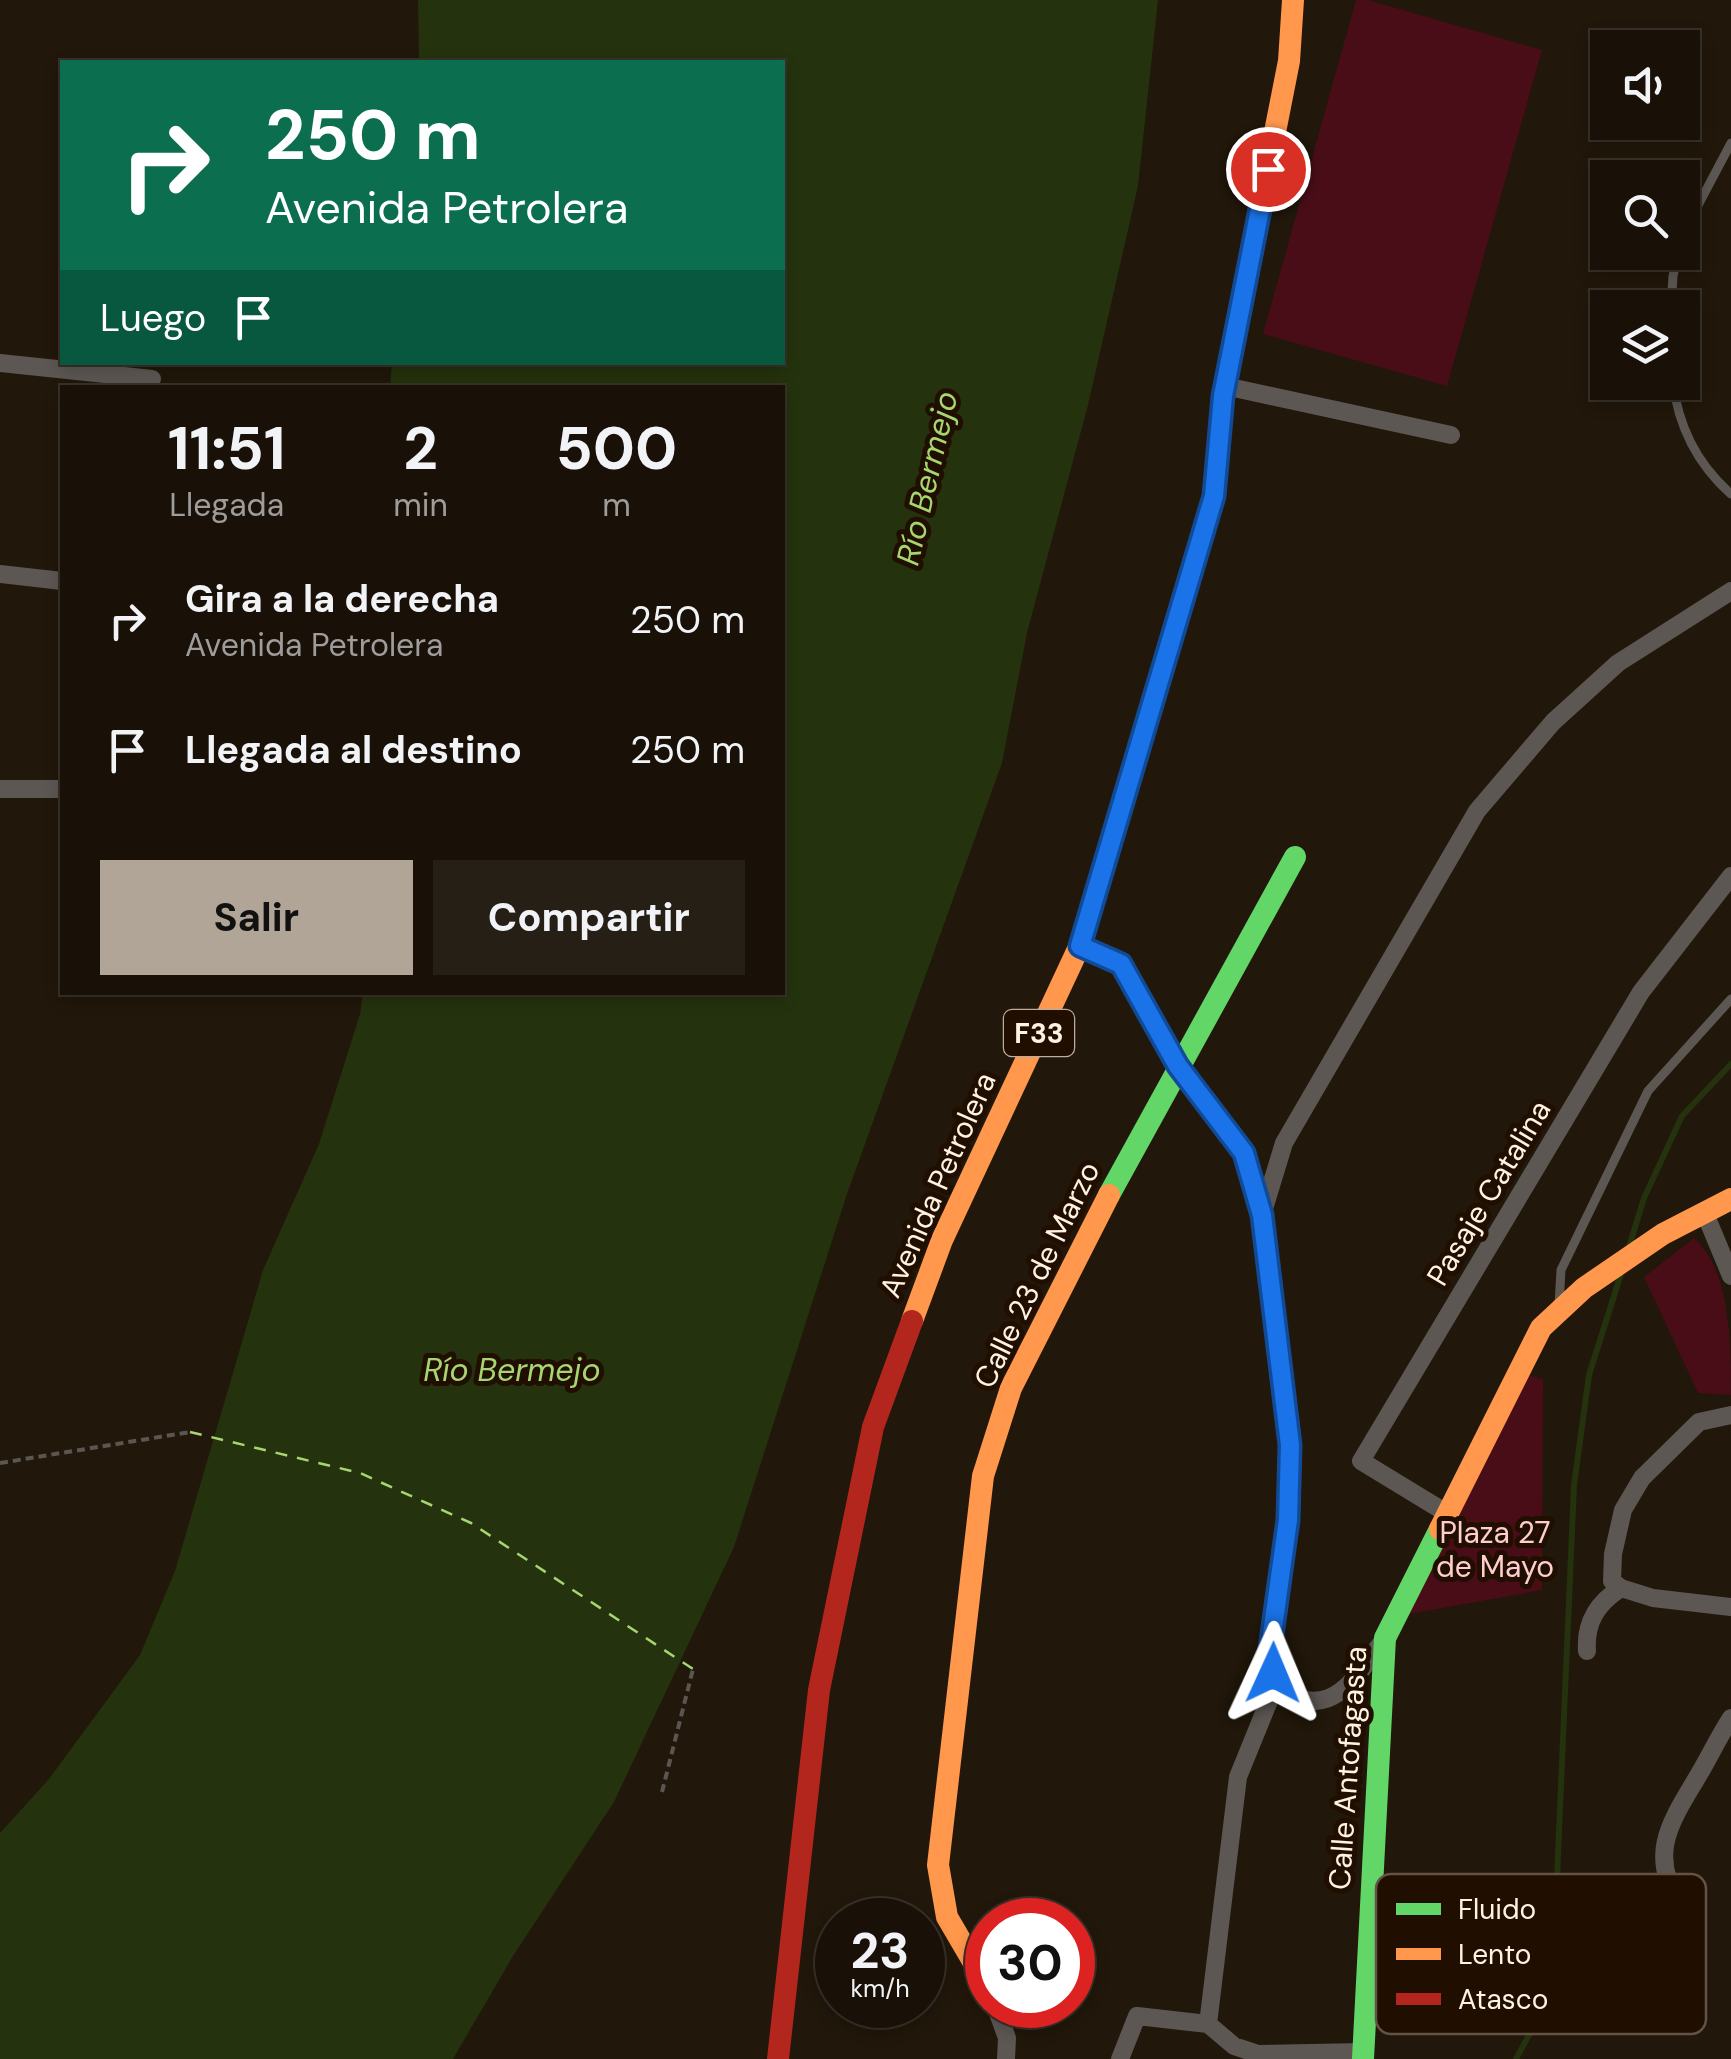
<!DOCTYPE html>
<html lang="es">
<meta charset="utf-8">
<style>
:root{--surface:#191108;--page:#261f16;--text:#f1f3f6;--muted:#9f9d9c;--line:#373129;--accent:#b1a597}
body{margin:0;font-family:"DM Sans",sans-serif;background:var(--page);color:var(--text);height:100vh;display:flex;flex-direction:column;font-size:38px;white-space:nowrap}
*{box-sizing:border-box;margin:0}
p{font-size:32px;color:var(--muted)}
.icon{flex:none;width:55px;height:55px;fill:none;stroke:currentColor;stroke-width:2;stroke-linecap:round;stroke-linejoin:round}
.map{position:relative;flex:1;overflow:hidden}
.sheet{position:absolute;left:60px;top:385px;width:725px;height:610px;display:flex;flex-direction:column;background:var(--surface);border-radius:0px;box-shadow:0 5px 15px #0003,0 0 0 2px var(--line)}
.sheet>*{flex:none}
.guide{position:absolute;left:60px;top:60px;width:725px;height:305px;border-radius:0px;box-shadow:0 5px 15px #0003,0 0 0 2px var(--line);background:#0b6e4f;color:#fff;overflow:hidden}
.controls{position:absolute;left:1590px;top:30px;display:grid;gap:20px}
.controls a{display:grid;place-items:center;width:110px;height:110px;border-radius:0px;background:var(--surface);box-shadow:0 5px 15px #0003,0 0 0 2px var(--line);font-size:50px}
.speed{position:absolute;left:815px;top:1898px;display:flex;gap:20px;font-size:50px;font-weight:700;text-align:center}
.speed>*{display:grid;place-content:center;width:130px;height:130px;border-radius:50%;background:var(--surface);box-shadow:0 5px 15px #0003,0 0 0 2px var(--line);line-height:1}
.speed small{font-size:25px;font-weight:400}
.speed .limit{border:15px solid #d22;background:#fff;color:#111}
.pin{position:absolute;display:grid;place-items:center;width:85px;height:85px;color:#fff;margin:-42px;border:5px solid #fff;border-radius:50%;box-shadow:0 2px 10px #0007}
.me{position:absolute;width:110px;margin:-55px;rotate:1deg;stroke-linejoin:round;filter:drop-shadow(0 0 8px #0008)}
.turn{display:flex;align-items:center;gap:35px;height:210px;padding:0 40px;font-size:45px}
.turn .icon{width:130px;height:130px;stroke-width:2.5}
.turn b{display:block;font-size:70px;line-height:85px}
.then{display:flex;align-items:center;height:95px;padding:0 40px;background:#0003;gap:20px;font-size:38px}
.eta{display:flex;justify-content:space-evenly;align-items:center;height:170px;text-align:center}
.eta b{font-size:60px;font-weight:700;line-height:70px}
.action{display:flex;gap:20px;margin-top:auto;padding:20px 40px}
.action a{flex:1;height:115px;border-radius:0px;background:var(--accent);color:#111;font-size:40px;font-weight:700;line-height:115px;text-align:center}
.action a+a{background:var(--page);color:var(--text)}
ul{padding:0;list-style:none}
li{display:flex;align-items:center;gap:30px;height:130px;padding:0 40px}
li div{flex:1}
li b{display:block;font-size:38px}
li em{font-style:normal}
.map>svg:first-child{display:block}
</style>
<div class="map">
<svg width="1731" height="2059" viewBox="0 0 1731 2059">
<rect width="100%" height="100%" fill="#21170a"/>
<path fill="#490d18" d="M1356,0H1368L1542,50L1447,386L1263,334Z
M1694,1238C1731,1271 1731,1344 1731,1395L1698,1393L1644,1277Z
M1528,1375L1543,1379L1542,1590L1409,1614Z"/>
<path fill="#24320d" d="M418,0H1158L1138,186L1088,405L1027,633L1002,763L847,1194L734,1547L614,1802L513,1956L453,2059H0V1833L49,1779L140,1655L175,1571L263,1270L319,1144L360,1014L363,993L782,992V388L390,387L392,363L782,362V62H419Z"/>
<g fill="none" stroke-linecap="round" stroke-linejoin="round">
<path stroke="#24320d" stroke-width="6" d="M1629,1247L1644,1198L1682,1116L1731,1064
M1516,2059L1552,1993L1574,1485L1589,1375L1621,1274"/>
<path stroke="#a7d671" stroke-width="2.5" stroke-dasharray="12 10" stroke-linecap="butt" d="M190,1432L360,1473L471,1523L693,1669"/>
<path stroke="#5c5651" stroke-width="4" stroke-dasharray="8 5" stroke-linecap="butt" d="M0,1463L190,1432
M662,1792L693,1669"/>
<path stroke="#5c5753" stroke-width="9" d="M1682,241L1686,228L1731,143
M1671,308L1673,276L1679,252
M1673,382C1678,426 1698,465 1731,494
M1559,1305L1561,1270L1648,1091L1731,999"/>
<path stroke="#5c5753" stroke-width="18" d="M0,363L152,379
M1225,386L1451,435
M0,574L62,581
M0,789H62
M1080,945L1121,964L1178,1065L1244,1153L1262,1215L1289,1445L1288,1520L1269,1655C1271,1672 1278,1687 1293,1695C1336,1719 1363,1666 1385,1638
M1704,1211L1731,1276
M1262,1215L1284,1143L1477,811L1553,722L1618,663L1731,591
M1448,1514L1361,1461L1641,992L1731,876
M1621,1588L1612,1581L1613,1554L1623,1510L1642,1478L1699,1422L1731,1415
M1587,1651C1585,1623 1597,1603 1621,1588L1653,1598L1731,1607
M1681,1905C1648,1857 1669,1824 1695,1781C1708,1760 1718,1738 1731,1718
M995,2005L1007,2038L1006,2059
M1208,2024L1234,2046L1258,2054L1364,2052
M1120,2059L1137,2016L1208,2024L1238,1777L1277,1681"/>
<path stroke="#63d668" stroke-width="22" d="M1109,1195L1295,857
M1363,2059L1385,1638L1440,1529"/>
<path stroke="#ff974d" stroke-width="22" d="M1246,279L1289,61L1293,0
M912,1321L942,1240L1080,945L1154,696
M1440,1529L1541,1328L1584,1288L1663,1234L1731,1199
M988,1987L947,1917L938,1865L983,1476L1011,1388L1109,1195"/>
<path stroke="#b3261e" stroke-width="22" d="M1154,696L1214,496L1223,395L1246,279
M778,2059L819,1690L873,1427L912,1321"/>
</g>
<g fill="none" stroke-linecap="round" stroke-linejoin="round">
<g stroke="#114b97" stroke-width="25">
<path id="route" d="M1268,169L1223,396L1214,496L1080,946L1121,964L1178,1066L1244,1153L1262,1215L1290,1445L1288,1520L1269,1656L1273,1673"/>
</g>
<use href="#route" stroke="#1a73e8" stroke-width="18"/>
</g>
<g text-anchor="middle" stroke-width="10" stroke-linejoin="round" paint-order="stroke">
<rect fill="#200f00" stroke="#bbae9f" stroke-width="2.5" x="1004" y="1010" width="70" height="46" rx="8"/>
<g font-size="28" font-weight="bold" fill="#fef2e3">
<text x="1039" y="1043">F33</text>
</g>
<g font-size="30" fill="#fef2e3" stroke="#200f00">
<text transform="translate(938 1185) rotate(-66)" y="10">Avenida Petrolera</text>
<text transform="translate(1489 1193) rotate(-59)" y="10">Pasaje Catalina</text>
<text transform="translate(1037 1275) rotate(-64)" y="10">Calle 23 de Marzo</text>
<text transform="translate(1348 1768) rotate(-86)" y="10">Calle Antofagasta</text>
</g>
<g font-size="30" fill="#ffcdd0" stroke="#200f00">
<text x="1495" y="1543">Plaza 27<tspan x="1495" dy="34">de Mayo</tspan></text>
</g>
<g font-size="32" font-style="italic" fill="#a7d671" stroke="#200f00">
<text transform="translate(927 478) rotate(-77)" y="11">Río Bermejo</text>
<text x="512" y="1381">Río Bermejo</text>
</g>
</g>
<rect x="1376" y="1874" width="330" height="160" rx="15" fill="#200f00" stroke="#635344" stroke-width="2.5"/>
<rect x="1396" y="1903" width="45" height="12" fill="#63d668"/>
<rect x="1396" y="1948" width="45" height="12" fill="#ff974d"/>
<rect x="1396" y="1993" width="45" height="12" fill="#b3261e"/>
<g font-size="28" fill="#fef2e3">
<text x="1458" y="1919">Fluido</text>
<text x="1458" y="1964">Lento</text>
<text x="1458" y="2009">Atasco</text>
</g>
</svg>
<div class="controls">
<a><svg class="icon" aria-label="sound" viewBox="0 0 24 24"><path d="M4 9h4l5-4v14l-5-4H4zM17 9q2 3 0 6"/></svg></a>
<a><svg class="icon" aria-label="search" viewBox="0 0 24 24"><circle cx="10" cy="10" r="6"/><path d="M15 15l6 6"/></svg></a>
<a><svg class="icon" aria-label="layers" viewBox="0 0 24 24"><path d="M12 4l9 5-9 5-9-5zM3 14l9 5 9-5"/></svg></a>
</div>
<div class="speed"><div>23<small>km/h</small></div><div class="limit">30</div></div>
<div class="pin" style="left:1268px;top:169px;background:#d93025"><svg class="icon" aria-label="arrive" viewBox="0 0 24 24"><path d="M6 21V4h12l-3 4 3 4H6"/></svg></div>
<svg class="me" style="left:1273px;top:1673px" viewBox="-20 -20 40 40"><path d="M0-17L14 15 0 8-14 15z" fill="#1a73e8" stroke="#fff" stroke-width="4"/></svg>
<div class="guide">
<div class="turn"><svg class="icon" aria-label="right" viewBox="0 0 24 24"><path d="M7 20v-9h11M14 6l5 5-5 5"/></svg><div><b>250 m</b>Avenida Petrolera</div></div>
<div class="then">Luego<svg class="icon" aria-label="arrive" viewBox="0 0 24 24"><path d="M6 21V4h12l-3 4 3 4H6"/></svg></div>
</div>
<section class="sheet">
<div class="eta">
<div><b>11:51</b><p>Llegada</p></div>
<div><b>2</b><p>min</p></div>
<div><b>500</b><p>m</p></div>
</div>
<ul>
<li><svg class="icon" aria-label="right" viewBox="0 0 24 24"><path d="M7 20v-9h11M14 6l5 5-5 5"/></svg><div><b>Gira a la derecha</b><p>Avenida Petrolera</p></div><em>250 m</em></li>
<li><svg class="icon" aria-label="arrive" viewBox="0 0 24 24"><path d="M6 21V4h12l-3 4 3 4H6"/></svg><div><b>Llegada al destino</b></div><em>250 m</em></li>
</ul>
<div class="action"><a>Salir</a><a>Compartir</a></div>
</section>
</div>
